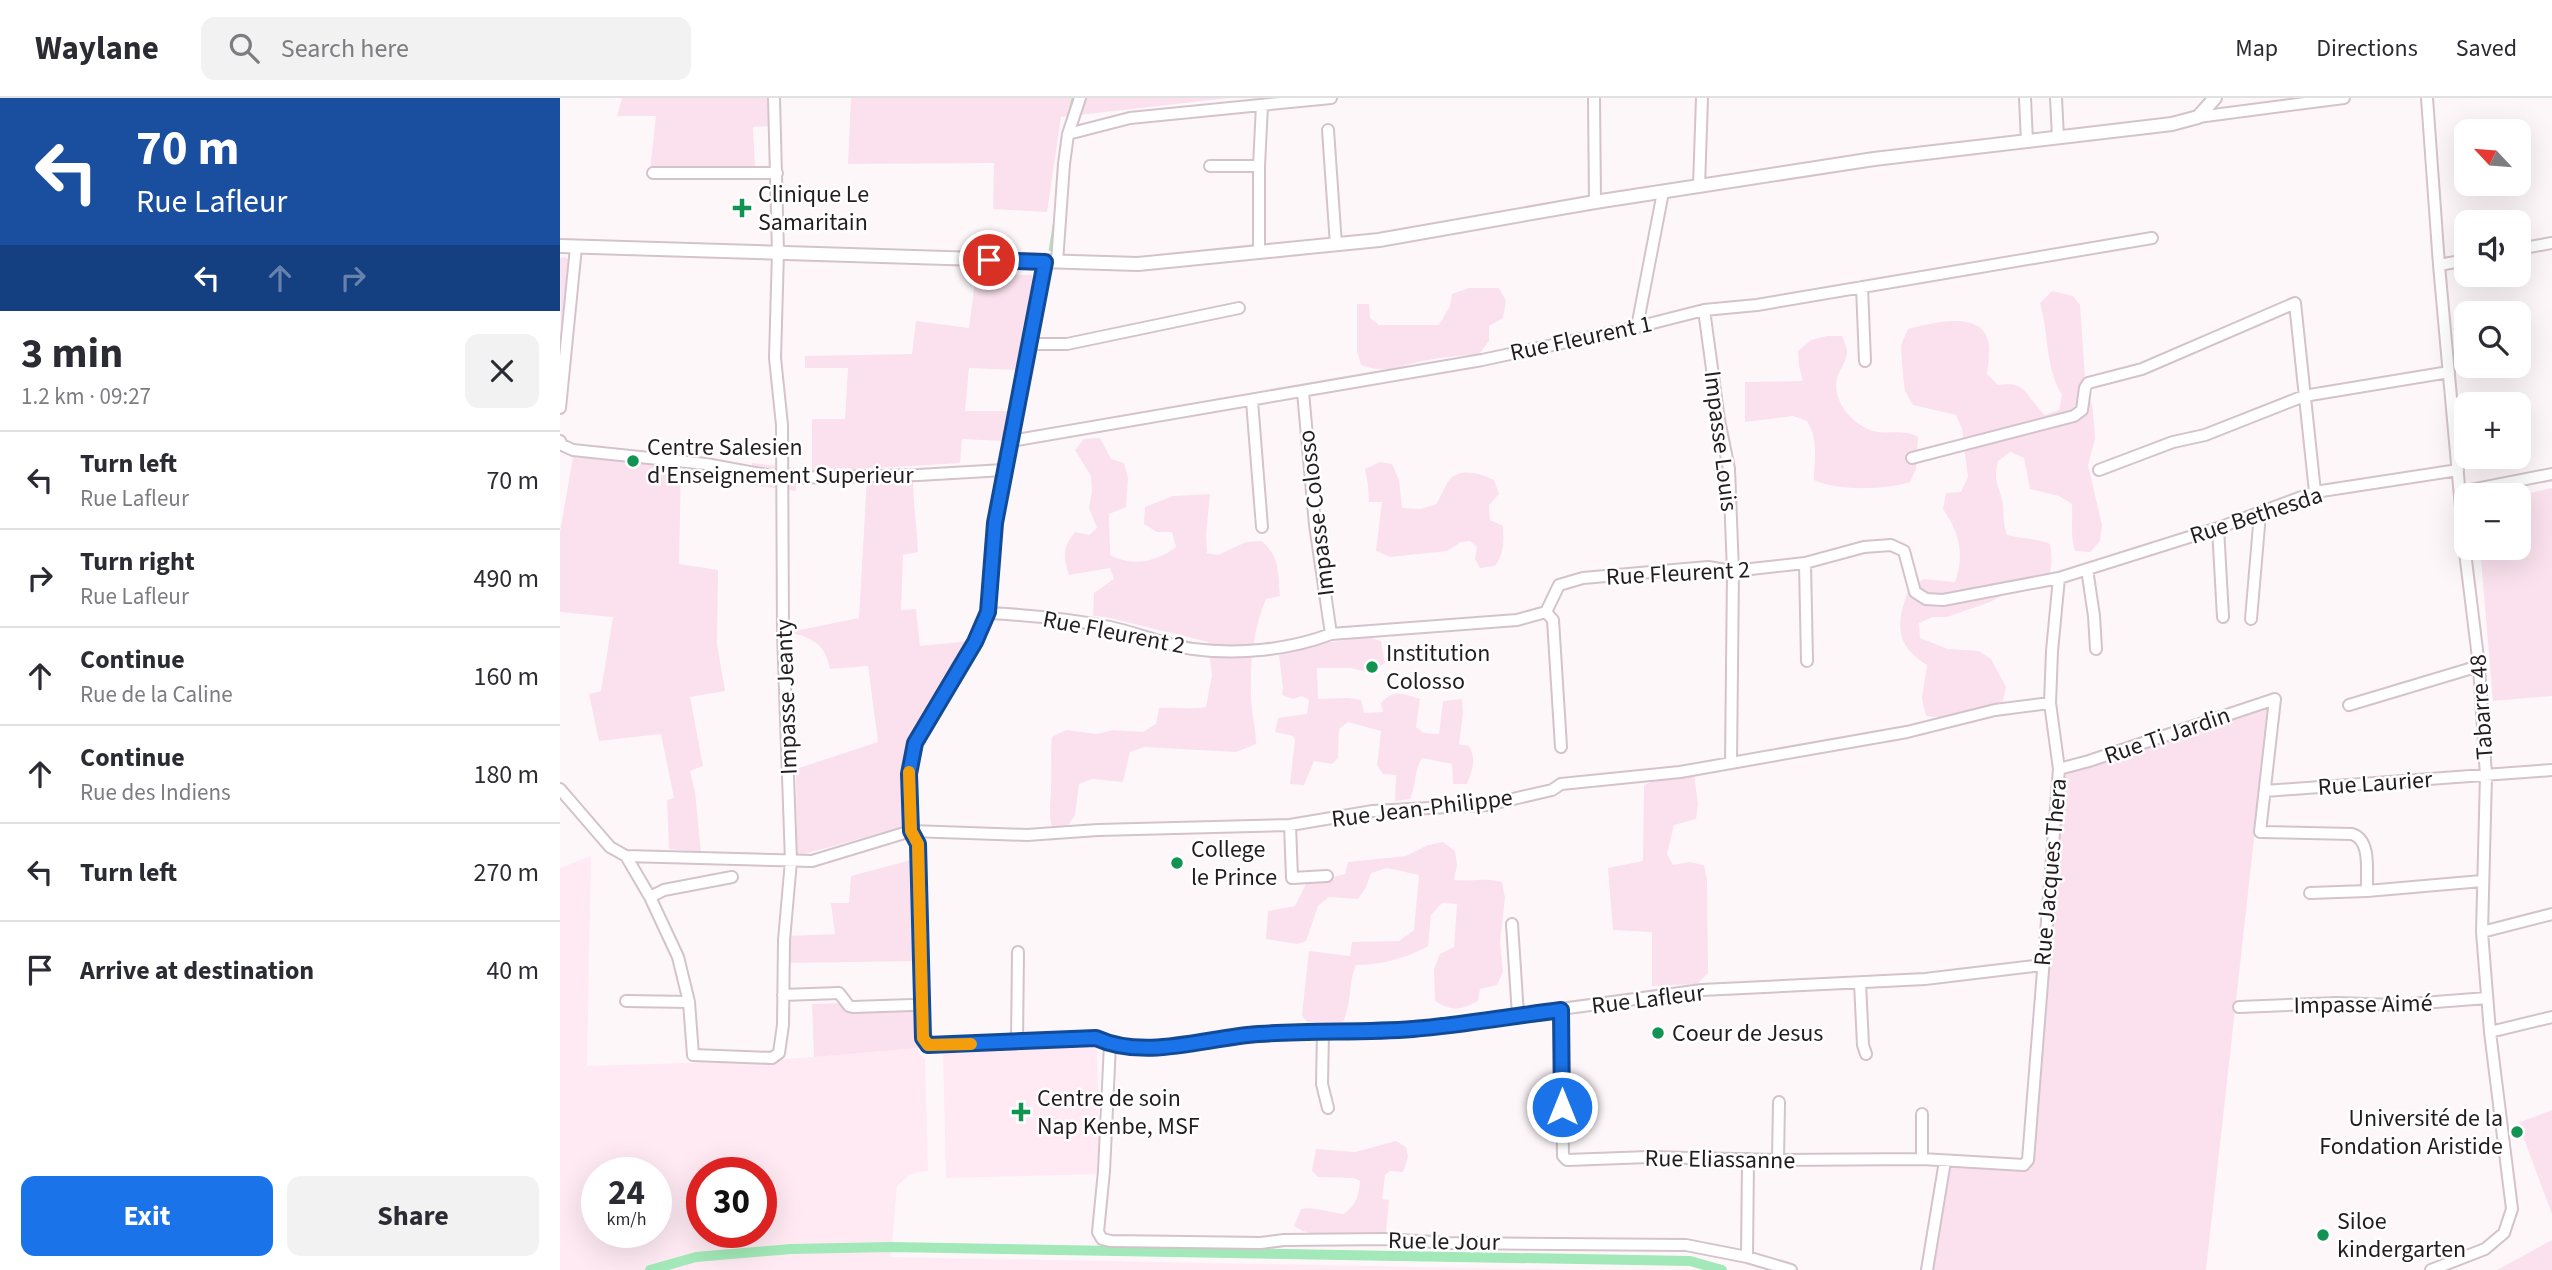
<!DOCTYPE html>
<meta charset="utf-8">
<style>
:root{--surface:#fff;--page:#f2f2f3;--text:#2b2b33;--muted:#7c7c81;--line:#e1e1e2;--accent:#1a73e8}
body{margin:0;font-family:"Source Sans 3",sans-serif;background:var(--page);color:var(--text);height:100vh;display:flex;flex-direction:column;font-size:26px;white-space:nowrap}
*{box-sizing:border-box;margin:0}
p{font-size:23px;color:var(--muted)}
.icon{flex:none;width:38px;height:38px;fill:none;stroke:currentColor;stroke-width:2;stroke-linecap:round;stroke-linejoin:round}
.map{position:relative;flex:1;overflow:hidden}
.sheet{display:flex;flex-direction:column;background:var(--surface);width:560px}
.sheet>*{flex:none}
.guide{background:#1a4fa0;color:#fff;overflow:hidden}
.needle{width:46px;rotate:296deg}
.controls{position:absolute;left:1894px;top:21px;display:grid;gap:14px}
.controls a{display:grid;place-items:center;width:77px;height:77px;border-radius:14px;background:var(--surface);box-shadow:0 7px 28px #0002;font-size:35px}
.speed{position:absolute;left:21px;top:1059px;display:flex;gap:14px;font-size:35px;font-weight:700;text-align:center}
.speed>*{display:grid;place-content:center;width:91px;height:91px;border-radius:50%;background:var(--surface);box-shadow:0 7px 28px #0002;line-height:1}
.speed small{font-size:18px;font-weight:400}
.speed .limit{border:10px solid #d22;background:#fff;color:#111}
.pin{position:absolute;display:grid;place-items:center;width:60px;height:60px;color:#fff;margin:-30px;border:4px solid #fff;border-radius:50%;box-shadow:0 2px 7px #0007}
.me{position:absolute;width:77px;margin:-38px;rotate:0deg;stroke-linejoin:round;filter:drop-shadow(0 0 5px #0008)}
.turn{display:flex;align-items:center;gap:24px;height:147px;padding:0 21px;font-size:32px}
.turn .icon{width:91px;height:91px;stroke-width:2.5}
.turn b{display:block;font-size:49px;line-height:60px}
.lanes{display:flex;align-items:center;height:66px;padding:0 21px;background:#0003;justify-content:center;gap:35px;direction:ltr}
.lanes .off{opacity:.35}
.round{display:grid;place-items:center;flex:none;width:74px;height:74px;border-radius:14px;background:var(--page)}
.head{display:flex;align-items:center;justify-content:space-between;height:119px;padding:0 21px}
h1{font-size:42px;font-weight:700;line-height:52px}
.button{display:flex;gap:14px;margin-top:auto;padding:14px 21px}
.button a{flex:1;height:80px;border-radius:14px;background:var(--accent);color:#fff;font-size:28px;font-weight:700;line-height:80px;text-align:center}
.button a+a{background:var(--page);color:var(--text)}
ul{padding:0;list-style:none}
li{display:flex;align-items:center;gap:21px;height:98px;padding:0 21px;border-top:2px solid var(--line)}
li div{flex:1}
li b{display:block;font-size:26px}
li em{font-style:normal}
header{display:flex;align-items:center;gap:42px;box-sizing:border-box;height:98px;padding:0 35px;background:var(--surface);border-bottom:2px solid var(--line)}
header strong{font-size:33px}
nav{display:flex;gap:38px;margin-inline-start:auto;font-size:24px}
.search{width:490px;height:63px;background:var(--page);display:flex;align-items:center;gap:18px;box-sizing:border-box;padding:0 24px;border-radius:14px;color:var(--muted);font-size:26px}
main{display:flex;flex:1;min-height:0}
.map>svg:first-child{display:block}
</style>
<header>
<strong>Waylane</strong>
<div class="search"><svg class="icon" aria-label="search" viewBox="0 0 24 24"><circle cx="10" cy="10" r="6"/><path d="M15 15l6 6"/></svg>Search here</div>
<nav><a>Map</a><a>Directions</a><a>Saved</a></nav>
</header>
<main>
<section class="sheet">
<div class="guide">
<div class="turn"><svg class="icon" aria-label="left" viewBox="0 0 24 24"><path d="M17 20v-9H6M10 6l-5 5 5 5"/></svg><div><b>70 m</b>Rue Lafleur</div></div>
<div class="lanes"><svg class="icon" aria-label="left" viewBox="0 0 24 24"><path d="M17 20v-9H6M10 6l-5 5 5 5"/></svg><svg class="icon off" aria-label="ahead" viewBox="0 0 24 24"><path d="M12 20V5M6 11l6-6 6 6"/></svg><svg class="icon off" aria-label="right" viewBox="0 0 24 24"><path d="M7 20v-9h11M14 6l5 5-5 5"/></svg></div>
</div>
<div class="head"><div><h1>3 min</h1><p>1.2 km · 09:27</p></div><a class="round"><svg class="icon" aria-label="close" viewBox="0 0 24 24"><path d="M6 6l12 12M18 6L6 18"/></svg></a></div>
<ul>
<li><svg class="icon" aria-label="left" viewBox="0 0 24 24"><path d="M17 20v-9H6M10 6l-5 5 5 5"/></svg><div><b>Turn left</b><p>Rue Lafleur</p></div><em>70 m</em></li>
<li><svg class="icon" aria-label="right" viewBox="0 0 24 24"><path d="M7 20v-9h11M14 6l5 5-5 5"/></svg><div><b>Turn right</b><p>Rue Lafleur</p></div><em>490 m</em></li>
<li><svg class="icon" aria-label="ahead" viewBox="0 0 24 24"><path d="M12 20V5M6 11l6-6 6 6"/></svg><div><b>Continue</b><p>Rue de la Caline</p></div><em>160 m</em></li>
<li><svg class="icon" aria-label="ahead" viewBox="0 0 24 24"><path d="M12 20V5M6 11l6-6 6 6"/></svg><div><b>Continue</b><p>Rue des Indiens</p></div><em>180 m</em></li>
<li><svg class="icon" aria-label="left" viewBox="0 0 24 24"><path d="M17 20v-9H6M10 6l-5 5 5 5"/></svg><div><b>Turn left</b></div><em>270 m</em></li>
<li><svg class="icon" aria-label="arrive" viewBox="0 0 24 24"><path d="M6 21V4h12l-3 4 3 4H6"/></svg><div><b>Arrive at destination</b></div><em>40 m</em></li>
</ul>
<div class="button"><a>Exit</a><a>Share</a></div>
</section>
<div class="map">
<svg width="1992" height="1172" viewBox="0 0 1992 1172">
<rect width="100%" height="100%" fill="#fef7fa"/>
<path fill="#ffeaf4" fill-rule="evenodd" d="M31,758L27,968L217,962L359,950L358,954L365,962L368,1073L350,1076L337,1088L331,1159L1026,1172H0V770ZM37,1074H96V1134H37ZM142,1074H201V1134H142Z
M537,949L540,1076L386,1080L383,953Z"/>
<path fill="#fae1ed" d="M62,0H207L209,28L193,29L195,68L146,72H90L96,18H57Z
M291,0H669L501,19L487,114L433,111L434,65L288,66Z
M4,159L8,161L1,235L0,160Z
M416,176L472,177L473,183L460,272L409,270L405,313H451L443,343L402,341L400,365L252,374V321H285L288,270H245V258L352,256L356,223L409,230Z
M909,190H939L946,203L943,220L929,228V243L919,256C899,258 879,259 859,264C834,269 827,276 801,267L797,253V206H809L810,220L819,227H879L890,208L892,196Z
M1492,193L1513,198L1520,207L1525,280L1533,312L1535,341L1528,367L1542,427L1540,443L1530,454L1515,453C1510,437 1513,422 1512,406L1499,398L1470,391L1464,360L1450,354L1438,363C1432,386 1441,389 1443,408C1444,420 1443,426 1447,437C1462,441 1476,440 1490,446C1493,462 1491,474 1487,489L1443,497L1430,504L1387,519H1373L1359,525L1360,540L1388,551L1419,553L1431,561L1446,589L1443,603C1418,613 1393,622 1366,618L1362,600L1367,567C1332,545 1337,522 1350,488L1364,481L1395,484C1405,456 1399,434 1383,411L1386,395L1401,394L1408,379L1402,331L1396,317L1353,307L1345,293L1343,278L1341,247L1348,231C1371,225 1426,210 1429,248C1430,257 1428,267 1427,276L1438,287C1468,282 1466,300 1485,317L1499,312L1502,297C1485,269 1489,236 1480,205Z
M1267,238H1282C1284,243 1287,249 1287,254C1287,263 1279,272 1277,280C1272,302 1290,324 1310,332C1326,338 1343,330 1358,339L1356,371L1350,384C1326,392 1277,393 1254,382C1254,359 1259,343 1247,323L1233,318L1185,324V284L1243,283L1239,268L1238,253L1251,242Z
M540,340L551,361L564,365L568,380L566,409L549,416L550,457C572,469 596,464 616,449L612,434H597L584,426L585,409L613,398L650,396L646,437L647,455L658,457L686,444L702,443C720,460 718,474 720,498L706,501C693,532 690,564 691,597C691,614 696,629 696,646L676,654L584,649L570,654L563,684L532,681L519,686L515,717L507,729H492C488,715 491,704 491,690C492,672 490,656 492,639L506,632L537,636L553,632L583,634L596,626L599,610C615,609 630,612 646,609L652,577L648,544L546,519L533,518L534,495L554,481L550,470L509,477C503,458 502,450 515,434L529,437L537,430L529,410L532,394L531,378L515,352L524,341Z
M13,359L121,369L119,466L158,472L157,546L165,593L130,599L143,668L130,673L135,694L141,754L109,751L107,702L114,700L101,636L39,643L29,596L41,593L53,519L0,514V434Z
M820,364L832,366L839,382L842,410L861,411L876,406C881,399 885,387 890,381C902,369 922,376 934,382L939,396L929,407L930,422L943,428C944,444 944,455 935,468L920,470L915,461L917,449L910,443L901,444L887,453L830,459L816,453L822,404H809L808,387L805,371Z
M192,365L236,370V393L190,387Z
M307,380H353C353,405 357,429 358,454L343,457L341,512L356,511L360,548L409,543L349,647L345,685L346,728L237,758L236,671L318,644L308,568L270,571C265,545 253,541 230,534L299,520Z
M1992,390V598L1933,603L1920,450H1958V398Z
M807,539L821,543L825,565L810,575L791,570H757L758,601L788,600L801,602L804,615L823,614L821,605C835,590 842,596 860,601L856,629L864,635L879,636L883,603L902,601L903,615L899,646L909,648C917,661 912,672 907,686H893L892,666L862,660C853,675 857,685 850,701L835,703L836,677L823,676L817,667L821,633L788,624L779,631L778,660L772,666L754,663L744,687L730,686L735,642L733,638L715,634L718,620L747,616L749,602L742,598L733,601L722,597L723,590L719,557L738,549Z
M1709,606L1646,1172H1371L1389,1070L1471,1071L1500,678Z
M1134,676L1138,706L1136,721L1114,727L1107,756L1113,767L1129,764L1144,767L1147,782L1148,875L1137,886L1092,888V834L1053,832L1048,770L1083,763L1084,687L1105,678Z
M883,744L895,753L897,767L894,782C911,784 925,779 942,784L945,800L940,844L943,874L937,887L920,891L918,903C900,912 893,914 875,903L874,871L880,856L894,849L897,806L882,805L871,817L868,848C848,860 820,867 796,867C788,886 792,904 783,924H747L742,917L749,853L790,858L792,844L839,843L854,832L859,777L827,770L811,775L806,789L798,801L769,799L758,808L746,843L737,846L706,841L708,813L735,808L746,786L785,776L788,764L846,758L868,747Z
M351,762L358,863L226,865L228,838L275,836L271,805H289L291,778Z
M356,903L359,950L254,959L252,906Z
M1992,1012V1116L1958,1025Z
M836,1043L846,1049L848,1059L843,1074L830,1073L825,1077L822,1101L829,1102L826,1135C801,1138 754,1143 734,1128L741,1111C750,1108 772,1115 784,1116C796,1107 799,1098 800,1083L794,1080L758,1079L752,1073L756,1051L795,1054Z
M1992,1142V1172H1937Z"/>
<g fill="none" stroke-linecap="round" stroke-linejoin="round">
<path stroke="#a2e8b8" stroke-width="2.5" d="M506,27L513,0
M490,152L496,114
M439,367L447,336
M435,397L438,379
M424,494L427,455
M418,525L423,508"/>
<path stroke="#a2e8b8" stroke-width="10" d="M90,1172L136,1159L231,1151L331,1149L1130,1163L1162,1172"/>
<g stroke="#d4c3cb" stroke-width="14">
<path id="minor" d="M1034,0L1035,104
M1465,0L1467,44
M1496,0L1498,39
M1867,0L1879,167L1905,454L1919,568L1926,678L1922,834L1930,934L1952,1111L1944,1135L1925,1151L1871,1172
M1638,19L1784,0
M768,32L776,147
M508,36L570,20L771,0
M650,68H699
M93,75H217
M1139,88L1142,0
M1958,151L1992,145
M699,154V68L702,7
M485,164L435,425L428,515L415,544L355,645L349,676L351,733L357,746L363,940L368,948L536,940L550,946L582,949L649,945L695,936L852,931L1142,892L1365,881L1483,867
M497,164L504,66L508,36L520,0
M1879,167L1906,162
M1302,189L1305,263
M1144,212L1159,322L1169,371L1173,473L1171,665
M1077,229L1103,94
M469,246H507L679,210
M743,294L755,427L771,536
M692,303L702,429
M0,310L16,149
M0,343L2,347L13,352L146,366L223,380L358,377L444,372
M451,343L922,262L1077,229L1144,212L1197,207L1592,140
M1352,360L1514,318L1522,312L1525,290L1528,285L1582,271L1735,205L1755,394
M1539,372L1613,344L1645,337L1744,298L1889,274
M1900,394L1992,376
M1658,430L1663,519
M1245,465L1247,563
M1527,471L1534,518L1536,551
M986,514L993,522L1001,649
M428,515C468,517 510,521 550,529C578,535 605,547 633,551C678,557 729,552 771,536L957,522L986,514L999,487L1023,480L1148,469L1173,473L1245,465L1304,449L1331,447L1344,453L1355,494L1366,501L1383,502L1499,480L1658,430L1755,394L1898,372
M1691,521L1700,416
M1789,607L1919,568
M1499,671L1529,663L1715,601L1700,734L1792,736C1812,742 1806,775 1807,793
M0,691L50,749L66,758L90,799L118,859L129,904L133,957L212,960L219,955L223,927L224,842L231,763L223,536L222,327L215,260L218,154L214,0
M1705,693L1992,672
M730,727L732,780L767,778
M66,758L252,763L351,733L467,737L538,732L730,727L813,713L927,707L992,692L1001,686L1120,674L1347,634L1435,612L1490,605
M1750,795L1807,793L1922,783
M90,799L104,792L172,779
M952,826L958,917
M1922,834L1992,816
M1300,885L1303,947L1306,956
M223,897L279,895L289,908L293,909L352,907
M66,903L129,904
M1679,909L1777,905L1837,907L1927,900
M1001,912L1003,1058L1007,1062L1089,1059L1218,1062L1362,1061L1464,1067L1468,1062L1499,671L1490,605L1492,553L1499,480
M763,933L762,986L768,1010
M1930,934L1992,919
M457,944L458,854
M550,946L544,1073L538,1134L542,1141L551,1143L701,1145L724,1142L826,1141L888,1145L1126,1147L1187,1159L1231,1172
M1362,1061V1016
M1218,1062L1219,1004
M1187,1159L1188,1061
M1367,1172L1385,1063"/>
</g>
<g stroke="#d4c3cb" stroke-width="16">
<path id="major" d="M0,148L578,166L819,142L1035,104L1314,61L1612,26L1638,19L1655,0"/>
</g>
<use href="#minor" stroke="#fff" stroke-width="10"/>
<use href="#major" stroke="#fff" stroke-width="12"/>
</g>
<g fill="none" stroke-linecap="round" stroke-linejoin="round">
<g stroke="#114b97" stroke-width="18">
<path id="route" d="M429,162L485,164L435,425L428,514L415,544L355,645L349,676L351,733L358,746L363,940L368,947L536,940C586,963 648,939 699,936C750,932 802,935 853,931C903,927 952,918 1001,912L1002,1009"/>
</g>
<use href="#route" stroke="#1a73e8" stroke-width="12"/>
<path stroke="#f59e0b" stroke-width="12" d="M349,674L351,733L358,746L363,940L368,947L411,946"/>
</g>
<g fill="#119452" stroke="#fff" stroke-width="2.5">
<path d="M178.5 99.5h7v7h7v7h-7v7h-7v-7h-7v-7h7z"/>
<circle cx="73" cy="363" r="7"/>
<circle cx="812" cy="569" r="7"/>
<circle cx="617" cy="765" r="7"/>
<circle cx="1098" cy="935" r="7"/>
<path d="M457.5 1003.5h7v7h7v7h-7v7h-7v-7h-7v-7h7z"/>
<circle cx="1957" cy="1034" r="7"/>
<circle cx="1763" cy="1137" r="7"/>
</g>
<g text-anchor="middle" stroke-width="5" stroke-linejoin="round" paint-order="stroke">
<g font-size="24" fill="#241d20" stroke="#fff" text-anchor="start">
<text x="198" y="104">Clinique Le<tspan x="198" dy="28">Samaritain</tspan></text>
<text x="87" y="357">Centre Salesien<tspan x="87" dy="28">d'Enseignement Superieur</tspan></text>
<text x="826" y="563">Institution<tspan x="826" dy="28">Colosso</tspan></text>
<text x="631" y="759">College<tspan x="631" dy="28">le Prince</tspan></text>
<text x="1112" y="943">Coeur de Jesus</text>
<text x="477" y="1008">Centre de soin<tspan x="477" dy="28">Nap Kenbe, MSF</tspan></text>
<text x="1943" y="1028" text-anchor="end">Université de la<tspan x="1943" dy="28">Fondation Aristide</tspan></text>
<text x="1777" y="1131">Siloe<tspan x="1777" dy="28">kindergarten</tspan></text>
</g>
<g font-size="24" fill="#241d20" stroke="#fff">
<text transform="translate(1021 240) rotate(-12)" y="8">Rue Fleurent 1</text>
<text transform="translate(1161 343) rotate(83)" y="8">Impasse Louis</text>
<text transform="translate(756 415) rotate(-97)" y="8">Impasse Colosso</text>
<text transform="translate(1696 417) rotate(-18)" y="8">Rue Bethesda</text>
<text transform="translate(1118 475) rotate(-3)" y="8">Rue Fleurent 2</text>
<text transform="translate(554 534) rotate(11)" y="8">Rue Fleurent 2</text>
<text transform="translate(226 599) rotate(-92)" y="8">Impasse Jeanty</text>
<text transform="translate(1921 609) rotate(-94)" y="8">Tabarre 48</text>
<text transform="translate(1607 637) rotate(-19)" y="8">Rue Ti Jardin</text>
<text transform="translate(1815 685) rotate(-4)" y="8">Rue Laurier</text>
<text transform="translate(862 710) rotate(-7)" y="8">Rue Jean-Philippe</text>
<text transform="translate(1490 774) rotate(-85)" y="8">Rue Jacques Thera</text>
<text transform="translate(1088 901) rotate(-7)" y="8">Rue Lafleur</text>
<text transform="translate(1803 906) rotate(-1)" y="8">Impasse Aimé</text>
<text transform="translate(1160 1061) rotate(1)" y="8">Rue Eliassanne</text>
<text transform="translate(884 1143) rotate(1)" y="8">Rue le Jour</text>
</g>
</g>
</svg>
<div class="controls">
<a><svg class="needle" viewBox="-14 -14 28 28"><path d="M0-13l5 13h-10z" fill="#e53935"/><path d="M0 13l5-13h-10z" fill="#7c7c81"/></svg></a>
<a><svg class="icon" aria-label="sound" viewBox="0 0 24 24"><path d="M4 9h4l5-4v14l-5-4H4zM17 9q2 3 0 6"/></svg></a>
<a><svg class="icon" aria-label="search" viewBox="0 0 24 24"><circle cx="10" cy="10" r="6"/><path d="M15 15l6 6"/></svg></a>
<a>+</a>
<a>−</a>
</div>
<div class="speed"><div>24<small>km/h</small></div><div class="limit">30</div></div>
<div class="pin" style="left:429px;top:162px;background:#d93025"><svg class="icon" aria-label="arrive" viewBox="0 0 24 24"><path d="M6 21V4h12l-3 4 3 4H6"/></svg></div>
<svg class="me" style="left:1002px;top:1009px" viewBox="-20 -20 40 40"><circle r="17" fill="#1a73e8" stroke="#fff" stroke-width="3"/><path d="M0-11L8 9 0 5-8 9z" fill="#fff"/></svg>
</div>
</main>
